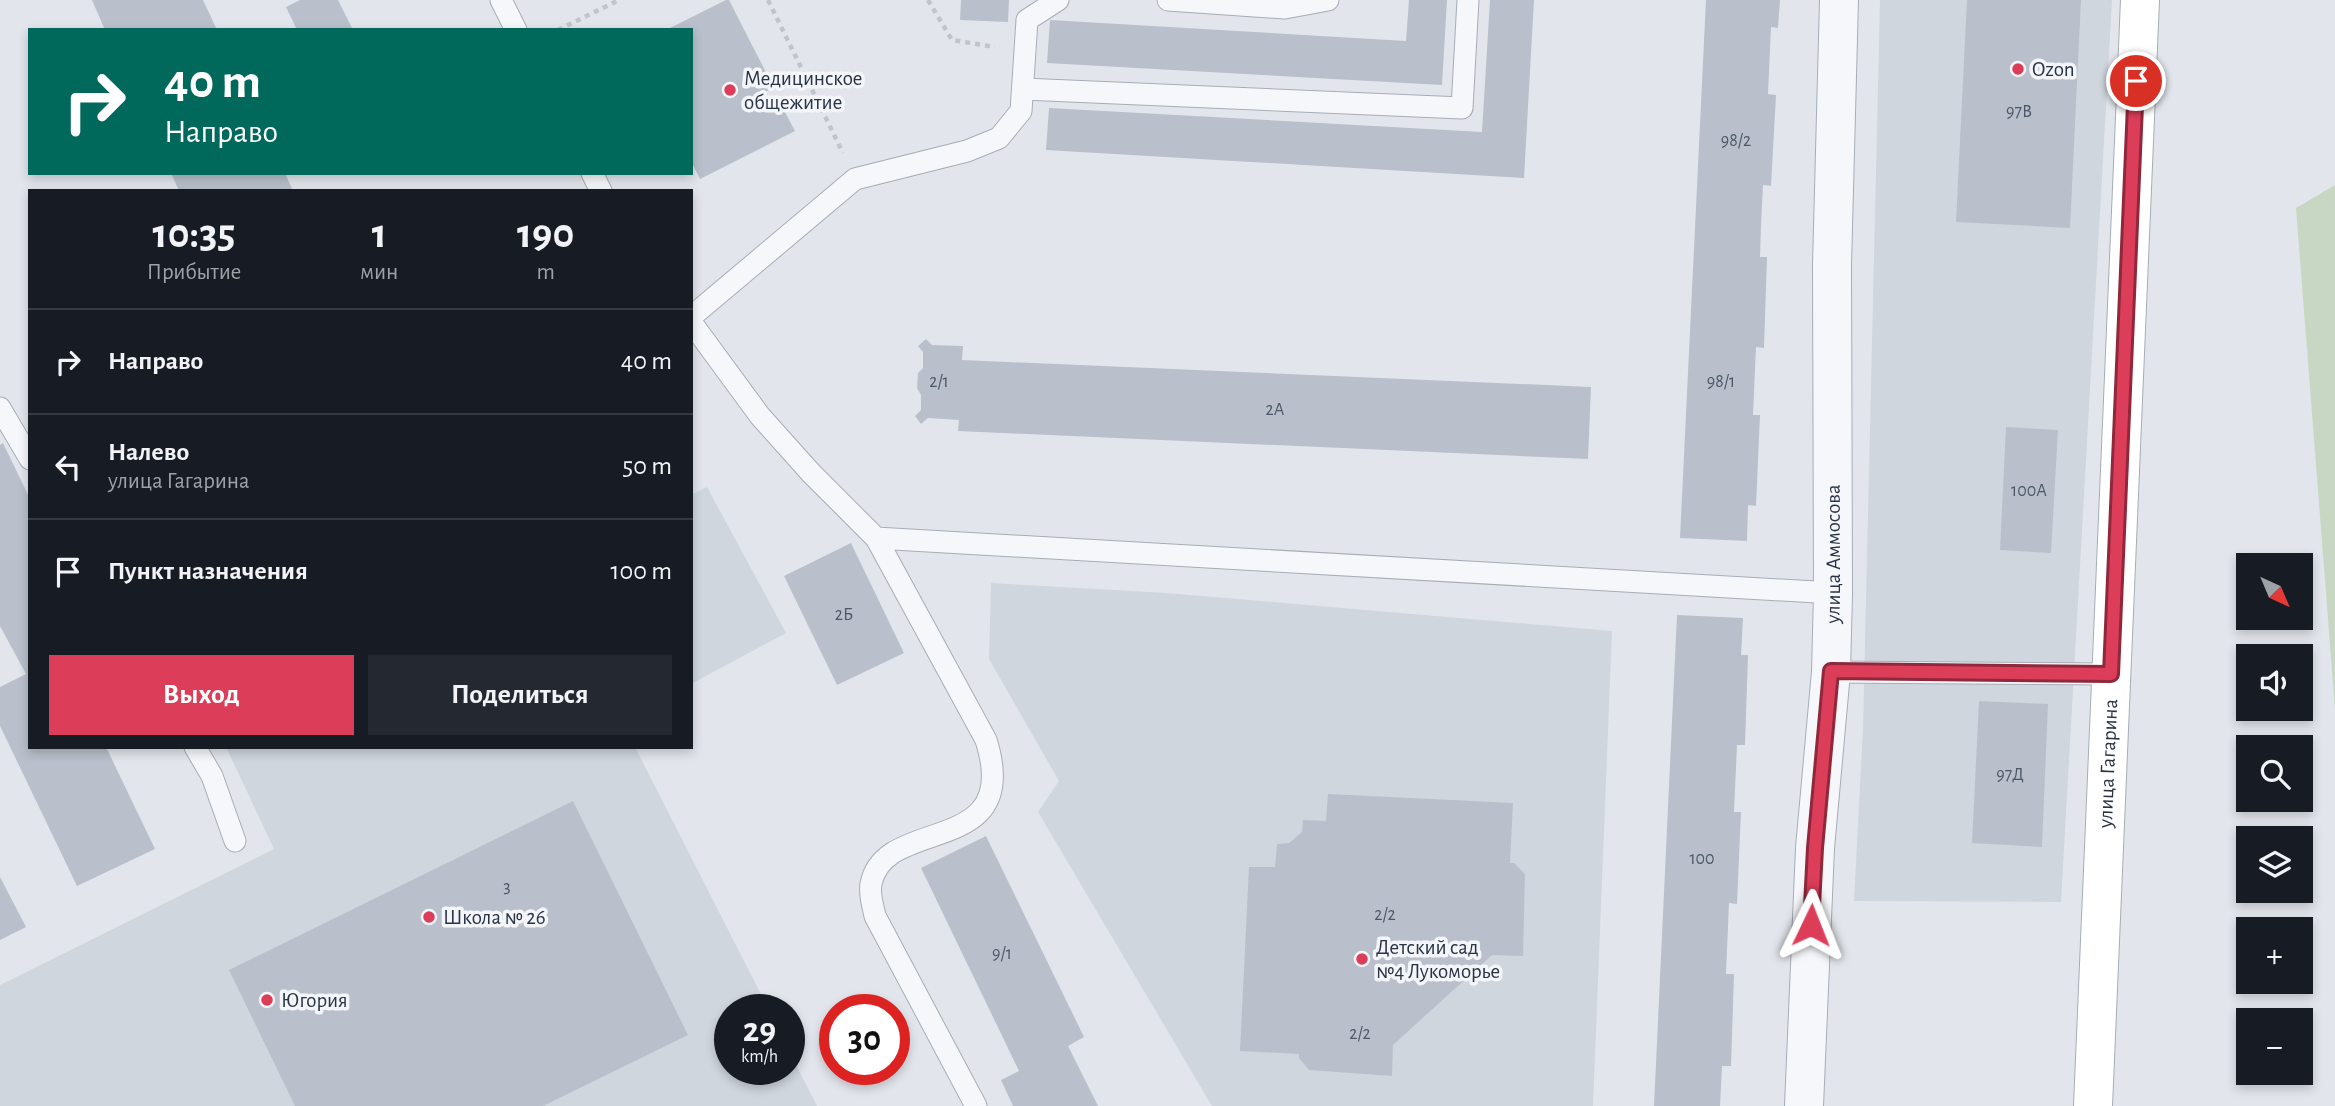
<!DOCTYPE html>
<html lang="ru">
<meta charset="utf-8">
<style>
:root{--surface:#171b24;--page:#242831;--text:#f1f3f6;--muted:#9ea1a6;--line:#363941;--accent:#dc3d59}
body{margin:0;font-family:"Alegreya Sans",sans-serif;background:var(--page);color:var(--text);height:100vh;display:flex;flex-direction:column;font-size:26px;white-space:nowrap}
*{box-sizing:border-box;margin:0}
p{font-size:23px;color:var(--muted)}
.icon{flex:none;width:38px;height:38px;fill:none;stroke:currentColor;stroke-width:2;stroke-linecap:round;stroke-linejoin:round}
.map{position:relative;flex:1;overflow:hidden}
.details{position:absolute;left:28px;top:189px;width:665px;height:560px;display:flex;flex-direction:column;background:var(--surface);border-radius:0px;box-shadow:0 4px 10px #0003}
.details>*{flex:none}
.hud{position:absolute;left:28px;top:28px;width:665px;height:147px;border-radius:0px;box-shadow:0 4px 10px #0003;background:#00695c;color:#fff;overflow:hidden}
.needle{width:46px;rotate:136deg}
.tools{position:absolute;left:2236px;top:553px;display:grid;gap:14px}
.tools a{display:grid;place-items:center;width:77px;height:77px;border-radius:0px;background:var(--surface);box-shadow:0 4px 10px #0003;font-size:35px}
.speed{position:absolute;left:714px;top:994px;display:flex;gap:14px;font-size:35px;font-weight:700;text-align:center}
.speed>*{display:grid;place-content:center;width:91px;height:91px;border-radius:50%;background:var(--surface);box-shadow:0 4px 10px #0003;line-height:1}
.speed small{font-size:18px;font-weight:400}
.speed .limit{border:10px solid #d22;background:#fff;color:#111}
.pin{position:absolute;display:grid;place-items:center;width:60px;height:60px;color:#fff;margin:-30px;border:4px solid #fff;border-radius:50%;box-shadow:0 2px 7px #0007}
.me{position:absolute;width:77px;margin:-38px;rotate:2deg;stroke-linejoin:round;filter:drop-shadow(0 0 5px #0008)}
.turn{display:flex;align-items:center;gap:24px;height:147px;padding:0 21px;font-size:32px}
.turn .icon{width:91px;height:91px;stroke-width:2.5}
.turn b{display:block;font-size:49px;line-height:60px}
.eta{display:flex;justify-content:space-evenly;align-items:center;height:119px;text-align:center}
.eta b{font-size:42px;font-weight:700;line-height:49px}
.button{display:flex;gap:14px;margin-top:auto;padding:14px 21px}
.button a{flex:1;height:80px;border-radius:0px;background:var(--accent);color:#fff;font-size:28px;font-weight:700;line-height:80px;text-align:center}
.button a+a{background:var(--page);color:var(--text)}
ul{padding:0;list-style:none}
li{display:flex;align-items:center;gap:21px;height:105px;padding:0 21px;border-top:2px solid var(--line)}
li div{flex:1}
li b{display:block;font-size:26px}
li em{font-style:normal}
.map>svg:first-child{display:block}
</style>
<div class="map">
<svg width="2335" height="1106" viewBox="0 0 2335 1106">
<rect width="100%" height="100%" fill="#e2e6ec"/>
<path fill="#d0d6de" d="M1880,0H2112L2061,902L1854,901L1863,728Z
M707,487L786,633L691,684V495Z
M991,583L1167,593L1612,631L1593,1106H1212L1038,812L1059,781L989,659Z
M226,747H635L769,1010H730V1069H789V1051L817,1106H0V985L274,849Z"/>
<path fill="#c8d7c3" d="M2335,185V709L2296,208Z"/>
<path fill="#b9c0cb" d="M92,0H203L217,30H105Z
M300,0H338L353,30H297L286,7Z
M726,0H729L774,88L765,92L772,104L779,101L795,131L700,179L691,161V30H666Z
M961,0H1009L1008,22L960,20Z
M1409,0H1447L1442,85L1047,63L1050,20L1406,41Z
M1490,0H1534L1524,178L1046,150L1049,108L1482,132Z
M1706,0H1780L1778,28L1771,27L1768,94L1776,95L1771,186L1763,185L1761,225L1760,257H1767L1764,348L1756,347L1753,415H1760L1756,506L1748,505L1747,541L1680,538Z
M1967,0H2081L2070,228L1956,222Z
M171,173H285L293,191H179Z
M926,339L932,345L963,346L962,360L1591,387L1588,459L958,431L959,420L928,418L921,424L915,416L921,410V395L917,388L918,373L923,368V352L918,346Z
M2006,427L2058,430L2051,553L2000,550Z
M3,443L30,499V747H106L155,849L77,886L0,726V687L26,674L0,626V445Z
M851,543L904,653L837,685L784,576Z
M1677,615L1743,618L1741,655H1748L1745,745H1737L1734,812H1741L1737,904L1729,903L1726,974H1734L1731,1066H1722L1720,1106H1654Z
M1979,701L2048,704L2042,847L1972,843Z
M1328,794L1513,803L1510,863H1514L1525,874L1523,956L1492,955L1393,1045L1392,1076L1309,1070L1299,1058V1054L1240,1051L1249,867H1275L1277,844L1289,843L1302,832L1303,820L1326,821Z
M573,801L688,1035L543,1106H295L229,970Z
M986,836L1084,1037L1068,1046L1098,1106H1013L1001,1080L1019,1071L921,868Z
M0,877L26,927L0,940Z"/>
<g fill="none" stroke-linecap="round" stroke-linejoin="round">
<g stroke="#a6adb7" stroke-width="23">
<path id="lane" d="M501,0L516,30
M1168,0L1285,8L1328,0
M1023,89L1462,108L1468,0
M592,173L601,191
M691,317L855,179L967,151L999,138L1021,111L1027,20L1058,0
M691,322L760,416L811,473L876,538L1833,593
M0,408L30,459
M876,538L986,740C1024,860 884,814 871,884C869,895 873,906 875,916L976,1106
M1831,672L2111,674
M195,747L212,776L235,841"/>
</g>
<g stroke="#a6adb7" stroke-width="40">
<g id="street">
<path id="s1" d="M1804,1106L1815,848L1831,672L1833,593L1832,265L1839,0"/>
</g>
</g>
<g stroke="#a6adb7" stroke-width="40">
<g id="secondary">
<path id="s2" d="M2093,1106L2140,0"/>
</g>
</g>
<path stroke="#c0c4cb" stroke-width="4.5" stroke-dasharray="5 5" stroke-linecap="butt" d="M768,0L843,153
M928,0L952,40L995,47
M558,30L619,0"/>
<use href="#lane" stroke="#f6f7fa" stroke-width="21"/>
<use href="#street" stroke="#f6f7fa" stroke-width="38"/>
<use href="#secondary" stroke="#fff" stroke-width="38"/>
</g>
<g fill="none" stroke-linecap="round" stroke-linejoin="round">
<g stroke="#8f283a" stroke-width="18">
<path id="route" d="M1811,925L1815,848L1831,671L2111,674L2136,81"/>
</g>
<use href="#route" stroke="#dc3d59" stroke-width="12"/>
</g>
<g fill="#dc3d59" stroke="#f3f5f9" stroke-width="2.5">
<circle cx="2018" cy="69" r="7"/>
<circle cx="730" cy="90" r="7"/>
<circle cx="429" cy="917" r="7"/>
<circle cx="1362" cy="959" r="7"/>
<circle cx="267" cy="1000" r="7"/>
</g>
<g text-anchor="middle" stroke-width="7" stroke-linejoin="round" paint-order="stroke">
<g font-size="18" fill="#4c5767">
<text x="2019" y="117">97В</text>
<text x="1736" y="146">98/2</text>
<text x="939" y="387">2/1</text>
<text x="1721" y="387">98/1</text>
<text x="1275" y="415">2А</text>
<text x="2029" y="496">100А</text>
<text x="844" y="620">2Б</text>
<text x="2010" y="780">97Д</text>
<text x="1702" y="864">100</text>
<text x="507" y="892">3</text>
<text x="1385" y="920">2/2</text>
<text x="1002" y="959">9/1</text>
<text x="1360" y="1039">2/2</text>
</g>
<g font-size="21" fill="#283446" stroke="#f3f5f9" text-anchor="start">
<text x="2032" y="76">Ozon</text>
<text x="744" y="85">Медицинское<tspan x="744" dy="24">общежитие</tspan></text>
<text x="443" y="924">Школа № 26</text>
<text x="1376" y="954">Детский сад<tspan x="1376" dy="24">№4 Лукоморье</tspan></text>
<text x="281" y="1007">Югория</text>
</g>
<g font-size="21" fill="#283446" stroke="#f3f5f9">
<text dy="7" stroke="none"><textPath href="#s1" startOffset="553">улица Аммосова</textPath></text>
<text dy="7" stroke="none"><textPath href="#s2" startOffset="343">улица Гагарина</textPath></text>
</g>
</g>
</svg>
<div class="tools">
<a><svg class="needle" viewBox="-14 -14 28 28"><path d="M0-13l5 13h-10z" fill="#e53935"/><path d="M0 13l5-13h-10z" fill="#9ea1a6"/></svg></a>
<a><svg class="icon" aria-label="sound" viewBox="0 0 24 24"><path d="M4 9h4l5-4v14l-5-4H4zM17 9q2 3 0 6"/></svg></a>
<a><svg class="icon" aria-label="search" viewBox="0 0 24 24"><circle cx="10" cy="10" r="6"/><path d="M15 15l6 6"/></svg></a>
<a><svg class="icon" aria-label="layers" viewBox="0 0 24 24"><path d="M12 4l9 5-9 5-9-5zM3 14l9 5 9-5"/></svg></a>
<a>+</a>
<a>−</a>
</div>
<div class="speed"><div>29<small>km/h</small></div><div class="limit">30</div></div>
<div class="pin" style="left:2136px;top:81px;background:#d93025"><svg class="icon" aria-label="arrive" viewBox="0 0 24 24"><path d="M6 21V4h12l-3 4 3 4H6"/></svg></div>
<svg class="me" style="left:1811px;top:925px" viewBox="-20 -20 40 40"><path d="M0-17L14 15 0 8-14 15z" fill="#dc3d59" stroke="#fff" stroke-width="4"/></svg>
<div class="hud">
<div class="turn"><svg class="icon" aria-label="right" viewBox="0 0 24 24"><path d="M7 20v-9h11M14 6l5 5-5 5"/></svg><div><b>40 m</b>Направо</div></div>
</div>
<section class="details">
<div class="eta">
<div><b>10:35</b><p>Прибытие</p></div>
<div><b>1</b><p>мин</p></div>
<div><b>190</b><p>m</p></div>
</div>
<ul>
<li><svg class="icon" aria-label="right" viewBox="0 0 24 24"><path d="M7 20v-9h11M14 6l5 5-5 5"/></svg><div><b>Направо</b></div><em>40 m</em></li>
<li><svg class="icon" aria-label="left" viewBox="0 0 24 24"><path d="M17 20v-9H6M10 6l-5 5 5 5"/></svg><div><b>Налево</b><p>улица Гагарина</p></div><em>50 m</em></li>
<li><svg class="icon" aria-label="arrive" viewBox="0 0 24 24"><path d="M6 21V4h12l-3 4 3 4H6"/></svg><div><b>Пункт назначения</b></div><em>100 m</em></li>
</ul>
<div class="button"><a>Выход</a><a>Поделиться</a></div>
</section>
</div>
